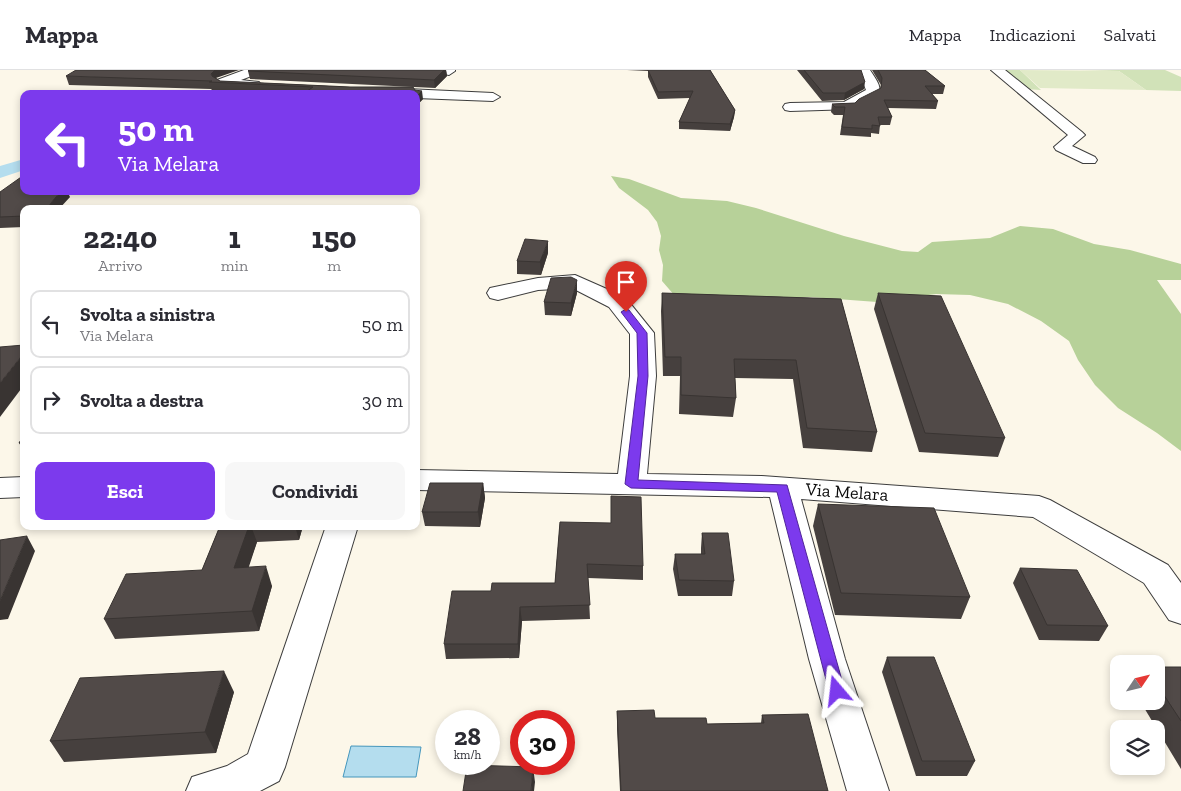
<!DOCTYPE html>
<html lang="it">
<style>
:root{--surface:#fff;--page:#f7f7f7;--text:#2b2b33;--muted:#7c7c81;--line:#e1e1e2;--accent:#7c3aed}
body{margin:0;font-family:"Zilla Slab",serif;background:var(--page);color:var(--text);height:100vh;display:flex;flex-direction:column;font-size:19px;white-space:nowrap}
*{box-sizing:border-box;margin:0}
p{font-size:16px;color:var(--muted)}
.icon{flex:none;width:28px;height:28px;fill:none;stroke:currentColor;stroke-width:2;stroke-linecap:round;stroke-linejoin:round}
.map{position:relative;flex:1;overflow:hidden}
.sheet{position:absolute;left:20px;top:135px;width:400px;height:325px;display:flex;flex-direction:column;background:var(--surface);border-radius:10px;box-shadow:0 2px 8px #0003}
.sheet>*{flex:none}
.top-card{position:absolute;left:20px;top:20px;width:400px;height:105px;border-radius:10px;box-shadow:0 2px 8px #0003;background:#7c3aed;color:#fff;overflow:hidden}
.needle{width:32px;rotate:55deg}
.tools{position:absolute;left:1110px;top:585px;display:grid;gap:10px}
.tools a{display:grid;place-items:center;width:55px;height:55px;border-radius:10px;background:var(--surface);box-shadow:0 2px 8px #0003;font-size:25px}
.speed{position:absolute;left:435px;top:640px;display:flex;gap:10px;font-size:25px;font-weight:700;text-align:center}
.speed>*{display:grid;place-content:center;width:65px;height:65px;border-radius:50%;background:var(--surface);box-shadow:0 2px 8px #0003;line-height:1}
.speed small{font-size:12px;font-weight:400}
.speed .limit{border:8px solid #d22;background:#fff;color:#111}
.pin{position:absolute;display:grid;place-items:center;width:42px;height:42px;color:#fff;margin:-51px -21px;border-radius:50% 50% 50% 0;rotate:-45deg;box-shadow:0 0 5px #0007}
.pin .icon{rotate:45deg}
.me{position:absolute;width:55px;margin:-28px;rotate:343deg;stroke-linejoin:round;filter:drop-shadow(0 0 4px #0008)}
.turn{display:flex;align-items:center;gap:18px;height:105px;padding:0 15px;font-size:22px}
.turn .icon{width:65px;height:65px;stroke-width:2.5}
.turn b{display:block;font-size:35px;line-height:42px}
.eta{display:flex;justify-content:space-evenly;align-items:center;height:85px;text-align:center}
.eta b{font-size:30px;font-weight:700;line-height:35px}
.action{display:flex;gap:10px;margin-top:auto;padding:10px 15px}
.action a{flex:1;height:58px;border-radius:10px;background:var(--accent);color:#fff;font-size:20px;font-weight:700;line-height:58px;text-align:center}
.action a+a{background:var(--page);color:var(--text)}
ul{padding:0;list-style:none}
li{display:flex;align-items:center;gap:15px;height:68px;margin:0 10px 8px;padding:0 5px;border:2px solid var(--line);border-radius:10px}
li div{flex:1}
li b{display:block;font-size:19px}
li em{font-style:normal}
header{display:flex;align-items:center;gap:30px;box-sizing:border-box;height:70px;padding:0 25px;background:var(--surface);border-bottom:1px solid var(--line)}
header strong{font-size:24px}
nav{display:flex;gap:28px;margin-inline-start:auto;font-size:18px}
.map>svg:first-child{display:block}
</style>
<header>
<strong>Mappa</strong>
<nav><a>Mappa</a><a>Indicazioni</a><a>Salvati</a></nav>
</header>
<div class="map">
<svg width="1181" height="721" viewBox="0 0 1181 721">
<rect width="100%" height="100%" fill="#fcf7e9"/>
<path fill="#d1e2b8" d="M1004,0H1020L1041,20L1025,19Z
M1080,0H1165L1181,7V21L1146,20L1119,1Z"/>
<path fill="#b7d199" d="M611,106L629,109L681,128L727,131L756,138L844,166L902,181L918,182L932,172L990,168L1020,156L1053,159L1094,174L1130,180L1181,194V210H1157L1181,244V381L1157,363L1118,338L1095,315L1078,290L1069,271L1041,251L1008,234L970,225L936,224L877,232L810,227L776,228L675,226L662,211L663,195L659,180L661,166L657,152L648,140L619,118Z"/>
<path fill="#e1eac8" d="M1020,0L1119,1L1146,20L1040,18Z"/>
<path fill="#b4ddee" stroke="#4496bc" d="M351,676L421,677L416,707H343Z"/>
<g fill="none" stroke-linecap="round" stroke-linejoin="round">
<path fill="#b4ddee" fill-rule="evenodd" d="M24,89V100L0,108V96Z"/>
<g stroke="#3d3d3d" stroke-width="2">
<path id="minor" d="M244,0H261L259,3L241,10L259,12L261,15L259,18L222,17L215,13L217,10Z
M443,0H455V1L449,5L444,4Z
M858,0H870C875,8 883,17 878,25L856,35L853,39L790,41L785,40L783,37L785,34L790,33L844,32L866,20Z
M991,0H1005L1082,62L1085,65L1072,76L1095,87L1097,90L1095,93H1083L1056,80L1054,77L1068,65Z
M385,18L493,23L500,27L493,31L416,28V24H379L380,19Z
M575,205L625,227L654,263L656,306L647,404L762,406L1039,426L1050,430L1168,495L1181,513V554L1169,550L1144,513L1033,447L801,429L845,589L889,721H847L809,589L770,427L416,420V400L618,404L630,306V264L609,237L572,218L538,220L498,230L490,228L487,223L490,218L538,208Z
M24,407V427L0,428V408Z
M326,456H358L285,697L279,711L260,721H186L192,707L227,696L248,684Z"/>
</g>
<use href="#minor" fill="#fff" fill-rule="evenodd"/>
</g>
<path fill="#46403e" d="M249,0H446L447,6L435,18L250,9L248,1Z
M627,0H710L735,40L734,47L730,61L679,59V52L690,28L658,29L648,7V1Z
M797,0H861L864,19L844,30L822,31Z
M872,0H925L945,16L943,24H932L938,31L936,39L888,38L892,47L890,55H880L879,64L871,63V67L840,65L843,45H834L831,42L832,34L855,33L880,19L881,15Z
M66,6L216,8L220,11L415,20L423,29L416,36V24H287L212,20L211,19L69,15Z
M0,122L70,127L24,139V157L0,158Z
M548,183L541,205L517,204V191Z
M577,223L571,246L545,245L544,232Z
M662,223L841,229L877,362L872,382L803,378L793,309L735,308L736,328L733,347L679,344L680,306H663L661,241Z
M878,223L1005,368L998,387L919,382L874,239Z
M24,365V381L19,373Z
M483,413L485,428L480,457L425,456L422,442Z
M818,434L970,527L961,549L835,545L813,456Z
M560,452L643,496V510L588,508L590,549L522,551L519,588L446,589L444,574L555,513Z
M220,456H303L299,470L257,472L248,497L272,516L259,561L115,569L104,549L202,500Z
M702,463L734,511L732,526H678L673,499L675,484H701V478Z
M1020,498L1108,556L1099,571L1039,570L1013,513Z
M887,587L975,691L967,706H916L882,602Z
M1156,597H1181V699L1140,631H1156Z
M234,622L216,683L64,692L50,671Z
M617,641L655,648L707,654L761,653L762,645L828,721H620L617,659Z"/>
<path fill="#393432" d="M214,0H239L216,8L213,12L211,4Z
M444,0H446L447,6L435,18L434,10Z
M865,12L864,19L844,30L845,23Z
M422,21L423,29L416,36V27Z
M735,40L734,47L730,61V54Z
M61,121H67L70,127L59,139H46Z
M548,171V183L541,205L540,192Z
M577,210V223L571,246V233Z
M24,283V315L0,347V313Z
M483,413L485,428L480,457L478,442Z
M249,456H251L257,472L242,518L234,498Z
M295,456H303L299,470Z
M27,466L35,481L8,549L0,550V531Z
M266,496L272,516L259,561L252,541Z
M520,537L522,551L519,588L518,574Z
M224,601L234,622L216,683L205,662Z
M533,697L535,712L534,721H531Z"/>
<path fill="#514a48" stroke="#393432" d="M76,0H215L211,4L212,6L220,11L350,17H413L415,20L422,21L416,27V24H303L313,17L209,12L212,11L66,6Z
M249,0H444L434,10L248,1Z
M648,0H710L735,40L730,54L679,52L693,21L658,22Z
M804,0H861L865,12L845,23H823Z
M878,0H925L945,16H925L938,31L884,30L892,47H878L880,56L872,55V59L842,57L845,37H835L832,34L855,33L859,29L881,18L882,8Z
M24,105V121H61L46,139H24V146L0,147V122Z
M525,169L548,171L540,192L517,191Z
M571,207L577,210L571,233L544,232L551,208Z
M662,223L841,229L877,362L807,358L796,290L734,289L736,328L681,325V287H665Z
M878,223L941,226L1005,368L925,363Z
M24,275V283L0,313V277Z
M24,365V372L19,373Z
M430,413H483L478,442H422Z
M611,426L641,427L643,496L587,494L590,535L520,537L518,574H444L452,521H491L492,513H555L560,452L611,453Z
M818,434L934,438L970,527L841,523Z
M220,456H249L234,498L266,496L252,541L104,549L126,504L202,500Z
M702,463H728L734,511L679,510L675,484H705Z
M27,466L0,531V470Z
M1020,498L1077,500L1108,556L1047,555Z
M887,587H934L975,691H922Z
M1156,597H1181V651L1156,613Z
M224,601L205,662L50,671L80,608Z
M654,640L655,648H706L707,654L764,653L762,645L808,644L828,721H621L617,641Z
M467,695L533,697L531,721H463Z"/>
<path fill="#7c3aed" stroke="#51269a" d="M626,239L629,240L647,263L648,306L638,410L787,415L845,621L843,626L837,628L832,626L829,621L777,422L631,418L625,414L638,306L637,263L621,242Z"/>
<g text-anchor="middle" stroke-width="5" stroke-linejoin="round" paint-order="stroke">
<g font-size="18" fill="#0a0a0a" stroke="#fff">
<text transform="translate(847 422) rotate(4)" y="6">Via Melara</text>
</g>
</g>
</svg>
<div class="tools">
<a><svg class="needle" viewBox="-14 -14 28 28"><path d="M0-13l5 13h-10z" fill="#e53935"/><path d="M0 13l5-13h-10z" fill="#7c7c81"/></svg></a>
<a><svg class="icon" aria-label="layers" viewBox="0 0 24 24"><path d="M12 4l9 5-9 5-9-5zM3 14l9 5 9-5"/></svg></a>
</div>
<div class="speed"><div>28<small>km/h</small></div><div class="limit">30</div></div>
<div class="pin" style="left:626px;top:242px;background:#d93025"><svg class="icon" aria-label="arrive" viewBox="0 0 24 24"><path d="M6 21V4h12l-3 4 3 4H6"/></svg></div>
<svg class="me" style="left:837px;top:621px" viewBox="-20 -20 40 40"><path d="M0-17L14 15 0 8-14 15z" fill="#7c3aed" stroke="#fff" stroke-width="4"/></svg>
<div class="top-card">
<div class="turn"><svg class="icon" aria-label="left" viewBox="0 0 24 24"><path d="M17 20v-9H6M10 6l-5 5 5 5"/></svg><div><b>50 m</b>Via Melara</div></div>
</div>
<section class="sheet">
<div class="eta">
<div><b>22:40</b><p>Arrivo</p></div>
<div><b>1</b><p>min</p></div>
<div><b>150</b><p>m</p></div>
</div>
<ul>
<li><svg class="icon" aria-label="left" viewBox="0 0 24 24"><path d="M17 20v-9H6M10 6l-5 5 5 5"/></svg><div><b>Svolta a sinistra</b><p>Via Melara</p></div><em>50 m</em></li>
<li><svg class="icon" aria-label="right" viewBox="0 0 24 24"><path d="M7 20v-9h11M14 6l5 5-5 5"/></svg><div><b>Svolta a destra</b></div><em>30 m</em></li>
</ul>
<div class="action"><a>Esci</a><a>Condividi</a></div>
</section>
</div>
